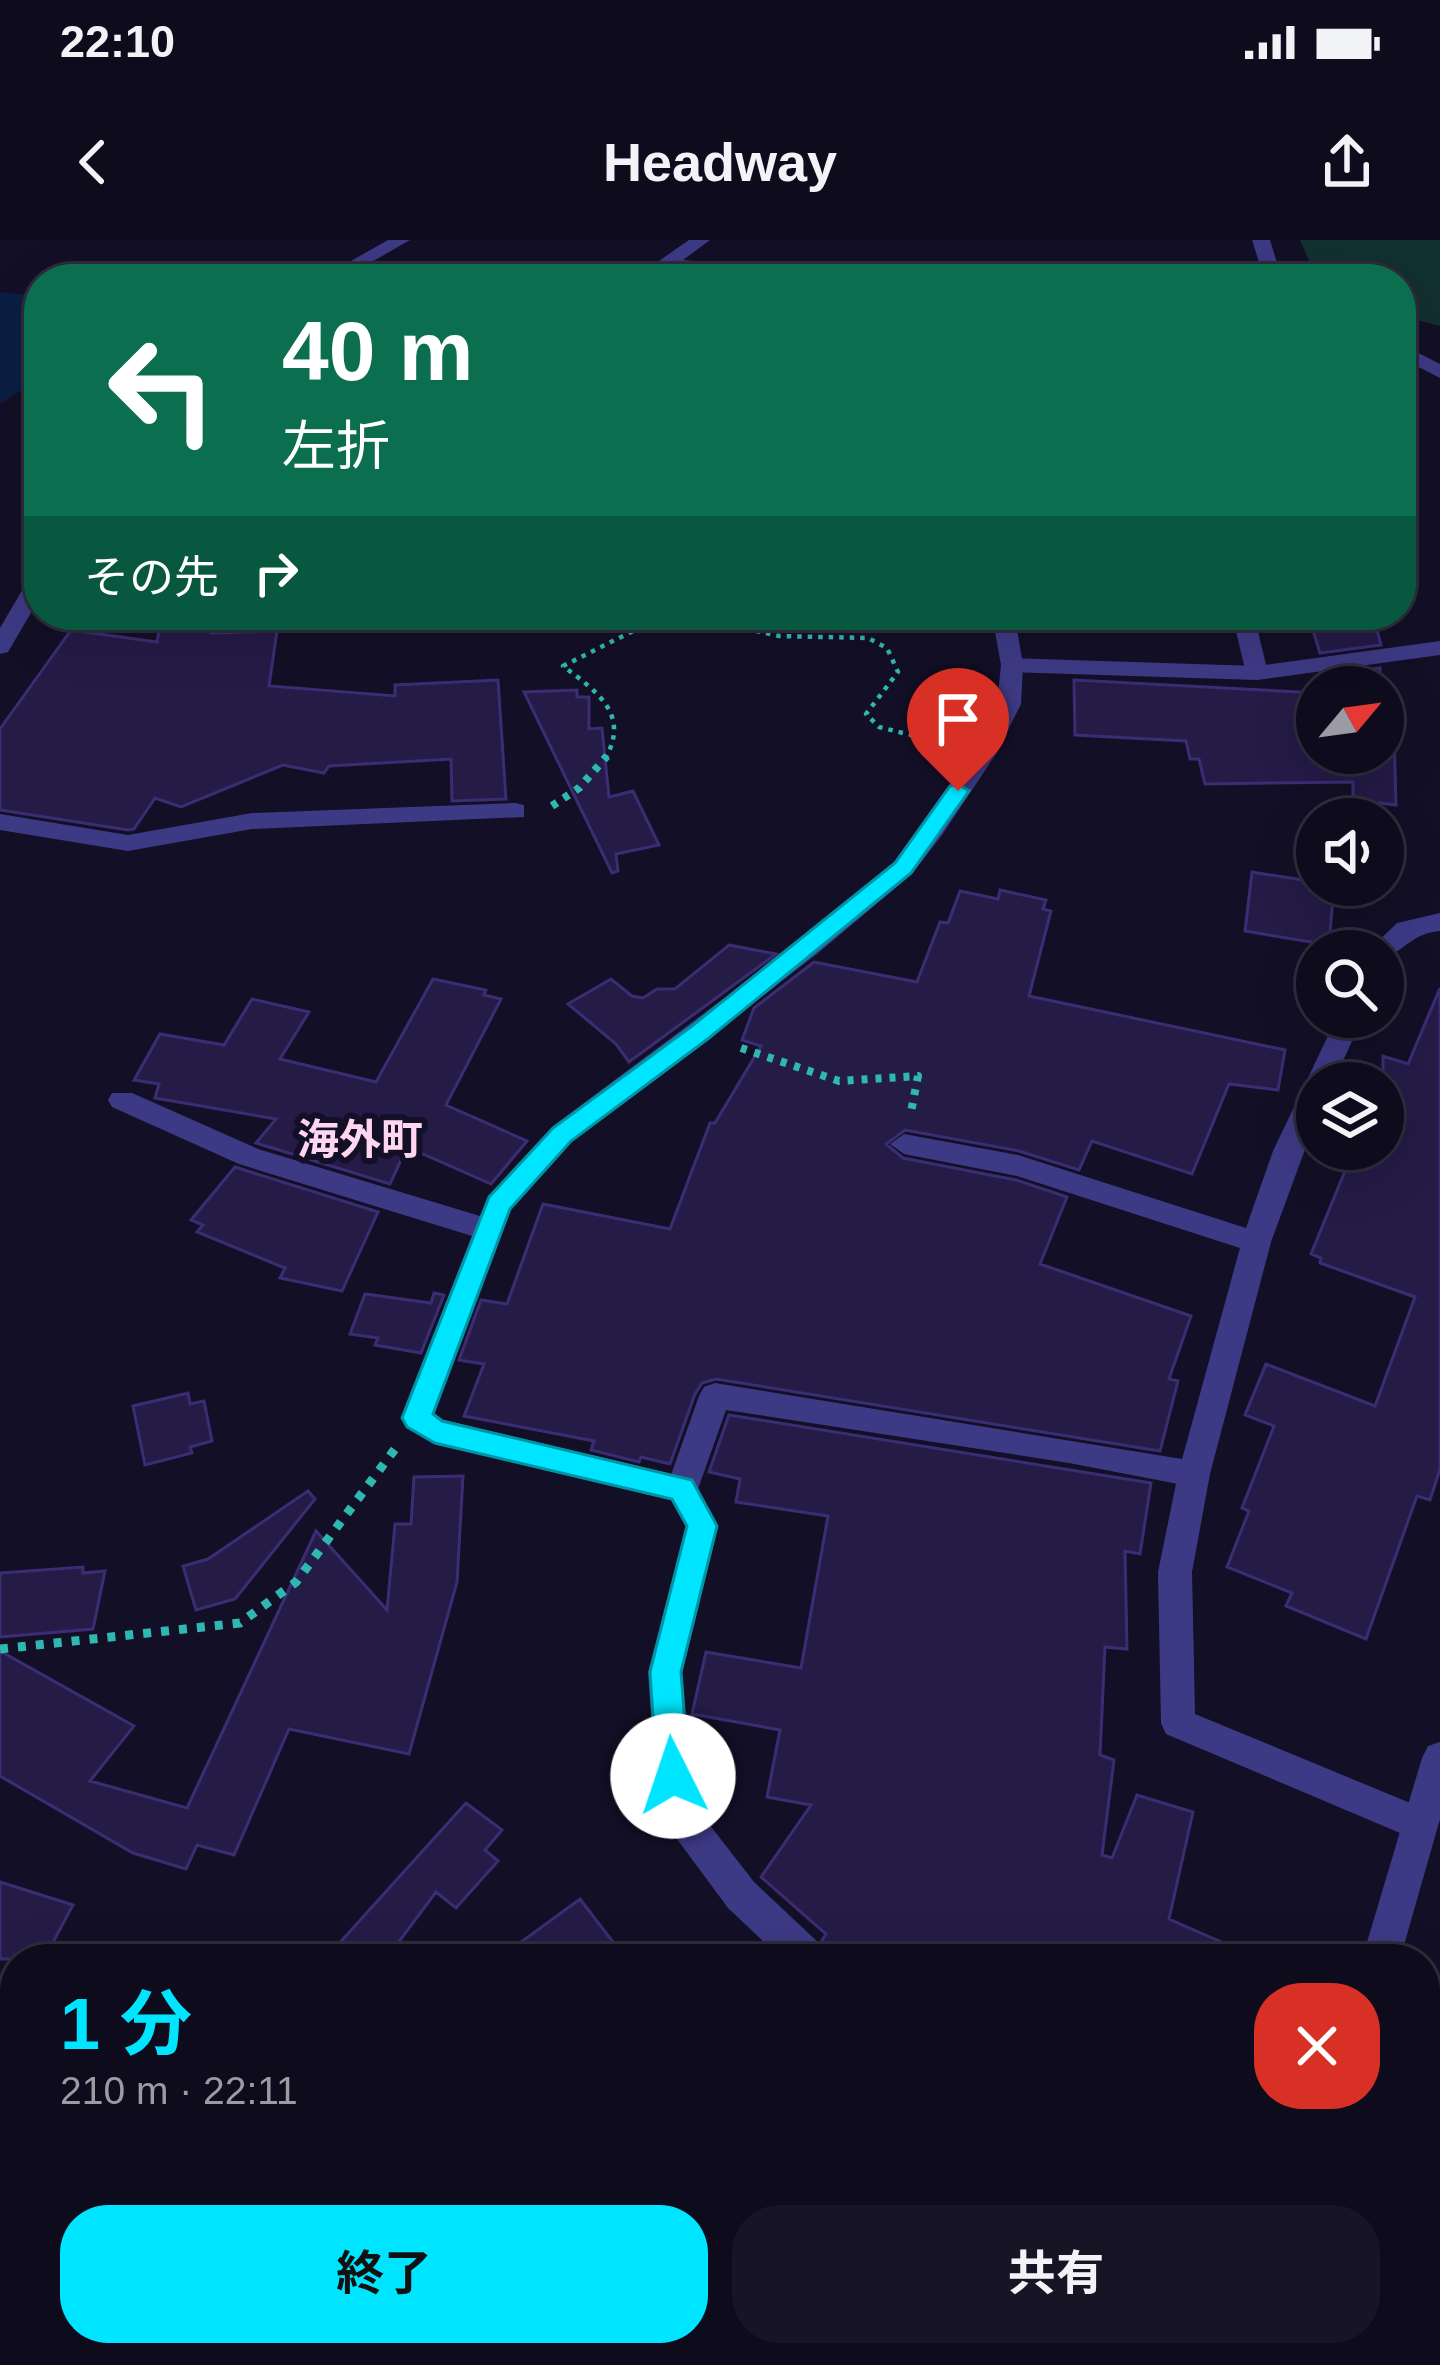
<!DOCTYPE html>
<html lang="ja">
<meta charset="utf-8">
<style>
:root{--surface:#0e0b1c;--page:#171425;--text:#f1f3f6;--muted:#9b9ba3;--line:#2e2b3b;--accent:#00e5ff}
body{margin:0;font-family:Helvetica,"Noto Sans JP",sans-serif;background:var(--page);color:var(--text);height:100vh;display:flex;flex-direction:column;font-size:45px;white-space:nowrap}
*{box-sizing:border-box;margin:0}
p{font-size:39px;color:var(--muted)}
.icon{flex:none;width:66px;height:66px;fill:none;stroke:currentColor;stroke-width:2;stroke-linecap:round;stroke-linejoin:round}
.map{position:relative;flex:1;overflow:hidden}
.drawer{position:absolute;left:0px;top:1704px;width:1440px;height:423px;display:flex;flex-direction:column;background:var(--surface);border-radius:48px 48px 0 0;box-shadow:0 12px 48px #0002,0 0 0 3px var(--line)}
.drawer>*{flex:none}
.top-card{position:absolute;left:24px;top:24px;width:1392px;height:366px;border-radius:48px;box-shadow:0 12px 48px #0002,0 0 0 3px var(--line);background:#0b6e4f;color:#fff;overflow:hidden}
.needle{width:78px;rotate:61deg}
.buttons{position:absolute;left:1296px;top:426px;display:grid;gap:24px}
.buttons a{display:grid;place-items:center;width:108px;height:108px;border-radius:50%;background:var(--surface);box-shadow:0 12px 48px #0002,0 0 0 3px var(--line);font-size:60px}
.pin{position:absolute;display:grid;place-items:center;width:102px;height:102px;color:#fff;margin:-123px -51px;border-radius:50% 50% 50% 0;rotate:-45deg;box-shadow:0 0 12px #0007}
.pin .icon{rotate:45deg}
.me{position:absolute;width:132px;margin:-66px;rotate:356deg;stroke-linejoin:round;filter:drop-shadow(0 0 9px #0008)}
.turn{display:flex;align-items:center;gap:42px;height:252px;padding:0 60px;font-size:54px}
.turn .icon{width:156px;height:156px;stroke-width:2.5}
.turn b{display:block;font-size:84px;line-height:102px}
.then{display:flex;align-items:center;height:114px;padding:0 60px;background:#0003;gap:24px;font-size:45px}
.round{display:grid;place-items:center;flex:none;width:126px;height:126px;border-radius:48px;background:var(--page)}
.headline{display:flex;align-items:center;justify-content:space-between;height:204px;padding:0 60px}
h1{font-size:72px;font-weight:700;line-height:90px;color:var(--accent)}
.cta{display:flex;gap:24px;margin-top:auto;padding:24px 60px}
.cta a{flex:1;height:138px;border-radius:48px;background:var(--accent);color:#111;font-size:48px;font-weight:700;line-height:138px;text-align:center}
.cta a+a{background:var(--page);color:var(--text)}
.status{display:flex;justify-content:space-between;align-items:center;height:84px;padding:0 60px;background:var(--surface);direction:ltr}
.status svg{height:33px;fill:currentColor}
header{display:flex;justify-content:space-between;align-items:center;height:156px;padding:0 60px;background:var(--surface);font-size:54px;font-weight:700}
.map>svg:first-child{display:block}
</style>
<div class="status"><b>22:10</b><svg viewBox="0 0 49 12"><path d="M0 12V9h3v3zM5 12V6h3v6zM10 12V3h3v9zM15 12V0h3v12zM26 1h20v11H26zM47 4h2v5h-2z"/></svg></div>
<header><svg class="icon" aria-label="back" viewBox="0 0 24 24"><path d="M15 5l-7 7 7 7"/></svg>Headway<svg class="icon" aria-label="share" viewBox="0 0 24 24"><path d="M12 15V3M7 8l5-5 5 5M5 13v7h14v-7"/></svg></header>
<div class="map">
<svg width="1440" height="2125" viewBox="0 0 1440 2125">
<rect width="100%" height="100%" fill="#130f26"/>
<path fill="#12302f" d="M1300,0H1440V86L1401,76V39H1317Z"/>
<path fill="#0a1f44" d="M0,52L39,56V151L18,152L0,164Z"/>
<path fill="#241b47" stroke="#3b2d73" stroke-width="3" d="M1308,375H1373L1381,405L1320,413Z
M212,383L211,393L277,391L269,446L395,456V445L498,440L506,559L452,561L451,519L329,526L324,533L283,525L181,567L155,558L134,589L128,590L0,570V489L71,390L157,402L160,384Z
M1380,428V447H1332L1328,435Z
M1074,440L1317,453V513H1383V489L1394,491L1396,565L1379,563V568L1371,569L1369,562L1353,560V542L1205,544L1199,519H1190L1186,501L1075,495Z
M577,450V457H589V489L602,488L609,557L633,551L659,605L616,614L618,631L612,633L524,452Z
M1252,632L1334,645L1329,705L1245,691Z
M1000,650L1046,660L1043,669L1051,671L1029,756L1285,810L1278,850L1229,844L1192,934L1092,901L1079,930L1019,911L905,890L886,904L903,918L1016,940L1067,957L1040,1024L1191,1076L1169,1139L1178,1141L1160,1211L716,1139L702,1143L695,1154L670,1224L641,1217L639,1222L591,1210L594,1201L464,1176L484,1124L459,1120L481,1060L507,1064L543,964L670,989L710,883H715L761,806L742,800L754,768L814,722L917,742L940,682L948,683L960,651L998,659Z
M729,705L776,714L629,822L616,804L568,764L611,739L632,756L643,758L657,749H675Z
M433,739L486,750L484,755L501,759L446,865L527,901L491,944L407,907L390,944L256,903L276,879L155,858L159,844L134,840L160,794L224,805L252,759L309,772L280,819L376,842Z
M1440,748V1229L1430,1260L1417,1256L1366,1399L1286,1366L1292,1353L1227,1327L1249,1271L1242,1268L1274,1186L1245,1175L1266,1124L1375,1166L1415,1057L1320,1023L1321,1018L1311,1014L1354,909H1383V816L1408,824Z
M235,927L378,972L342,1051L280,1038L285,1028L197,992L203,985L191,980Z
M434,1053L444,1055L421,1113L375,1105L378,1098L350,1094L365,1054L431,1063Z
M188,1153L190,1164L204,1161L212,1201L190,1207L192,1213L145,1225L133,1166Z
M729,1175L1151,1243L1140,1314L1125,1311L1127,1409L1105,1407L1100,1515L1114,1520L1102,1615L1112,1618L1137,1555L1193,1572L1169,1679L1260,1719H832L822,1700L826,1694L761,1637L811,1565L767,1557L780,1490L692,1474L706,1412L801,1428L828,1276L736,1262L740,1239L709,1232Z
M463,1236L457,1342L409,1514L289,1489L234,1615L197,1605L186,1629L133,1613L0,1536V1411L134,1486L90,1541L187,1568L316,1291L387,1370L395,1284H411L414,1237Z
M308,1251L315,1259L235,1359L196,1370L183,1326L208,1319Z
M83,1327V1333L105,1331L93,1389L0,1397V1333Z
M466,1563L502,1590L485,1610L498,1621L456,1668L436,1652L386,1719H325Z
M0,1642L73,1665L44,1719H0Z
M580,1659L626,1719H498Z"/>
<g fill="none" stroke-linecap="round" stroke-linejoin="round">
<path stroke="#2fb8b0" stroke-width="4.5" stroke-dasharray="4.5 6" stroke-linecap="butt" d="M684,375L779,396L868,398L887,408L898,432L866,474L879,487L947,504
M605,519C631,474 596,451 563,426L655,380L677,375"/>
<path stroke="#2fb8b0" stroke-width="8" stroke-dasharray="6 8" stroke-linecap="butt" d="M552,566L579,548L607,516
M741,808L839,841L918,836L911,872"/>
<path stroke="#2fb8b0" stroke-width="9" stroke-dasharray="8 10" stroke-linecap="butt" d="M0,1409L240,1383L296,1342L395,1209"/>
<path fill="#3d3a85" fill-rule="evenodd" d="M1440,401V415L1257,440L1012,432L1001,425L1012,418L1257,426Z
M715,1143L1194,1221L1205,1225L1210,1234L1205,1243L1194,1247L1069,1223L726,1170L698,1249L693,1259L682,1263L671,1259L666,1249L699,1156L704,1147Z"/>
<path fill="#3d3a85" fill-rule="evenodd" d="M689,0H710L683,20L722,24L1262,32L1252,0H1270L1282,39H999L668,30L654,39H633Z
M1401,104L1440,124V138L1401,118Z
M982,375H1008L1016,383L1023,425L1021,464L996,514L942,595L912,634L817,714L572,901L511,969L434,1173L444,1180L693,1239L718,1286L682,1432L691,1536L702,1575L754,1642L822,1706L828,1719H782L728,1668L674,1595L655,1536L648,1432L686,1287L671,1260L435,1204L406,1187L401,1178L472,996L239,924L112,867L108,860L112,853H132L258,909L480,976L489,956L552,887L799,702L894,622L972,513L997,464L1001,425L994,386Z
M1232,375H1254L1268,433L1265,438L1257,440L1246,433Z
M515,563L524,565V577L252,589L128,611L0,590V574L128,595L252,573Z
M1440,673V691C1413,693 1405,710 1383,719V711H1368L1397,683Z
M1337,777H1363L1333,843H1317V877L1271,1002L1210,1234L1192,1332L1195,1474L1432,1572L1437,1584L1432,1596L1419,1601L1166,1494L1161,1483L1158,1332L1178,1234L1240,1008L1017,936L904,914L890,904L904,894L1018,915L1246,988L1273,911Z
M0,1748L15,1751V1789L0,1786Z
M751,2112H793L797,2125H755Z
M1195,2112H1251L1256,2125H1200Z
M1286,2112H1341L1346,2125H1291Z"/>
<path fill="#3d3a85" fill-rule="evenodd" d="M388,0H410L342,39H319Z
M39,333V359L8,412L0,414V388L31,335Z
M1440,1502V1579L1400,1719H1362L1422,1518L1428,1506Z
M1425,1943L1440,1950V2013L1425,2006Z"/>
</g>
<path fill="#00e5ff" stroke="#0095a6" stroke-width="3" d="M958,544L969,551L911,633L709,798L571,901L510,969L433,1174L442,1181L692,1240L717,1286L681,1432L689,1536L684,1546L673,1551L662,1546L657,1536L650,1432L687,1286L672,1259L435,1203L407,1187L402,1178L489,957L553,888L692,786L895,623L950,546Z"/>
<g text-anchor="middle" stroke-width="12" stroke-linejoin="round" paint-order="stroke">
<g font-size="42" font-weight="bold" fill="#ffd6f0" stroke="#130f26">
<text x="360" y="914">海外町</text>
</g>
</g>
</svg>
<div class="buttons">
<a><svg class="needle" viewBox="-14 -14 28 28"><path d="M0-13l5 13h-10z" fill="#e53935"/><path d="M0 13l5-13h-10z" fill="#9b9ba3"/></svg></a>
<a><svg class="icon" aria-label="sound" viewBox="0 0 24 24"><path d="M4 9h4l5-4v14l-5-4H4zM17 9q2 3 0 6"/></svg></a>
<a><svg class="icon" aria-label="search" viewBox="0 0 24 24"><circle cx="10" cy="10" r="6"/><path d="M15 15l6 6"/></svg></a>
<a><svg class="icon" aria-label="layers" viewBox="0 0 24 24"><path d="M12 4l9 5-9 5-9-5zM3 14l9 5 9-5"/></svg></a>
</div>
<div class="pin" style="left:958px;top:551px;background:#d93025"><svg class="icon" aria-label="arrive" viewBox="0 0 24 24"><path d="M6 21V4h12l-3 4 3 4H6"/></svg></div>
<svg class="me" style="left:673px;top:1536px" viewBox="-20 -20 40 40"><circle r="19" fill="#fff"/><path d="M0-13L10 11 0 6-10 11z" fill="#00e5ff"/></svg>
<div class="top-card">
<div class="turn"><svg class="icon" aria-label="left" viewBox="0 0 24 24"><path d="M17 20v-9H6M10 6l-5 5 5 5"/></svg><div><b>40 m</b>左折</div></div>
<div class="then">その先<svg class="icon" aria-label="right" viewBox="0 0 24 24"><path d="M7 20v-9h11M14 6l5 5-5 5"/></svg></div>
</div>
<section class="drawer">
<div class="headline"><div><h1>1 分</h1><p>210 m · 22:11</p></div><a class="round" style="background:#d93025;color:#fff"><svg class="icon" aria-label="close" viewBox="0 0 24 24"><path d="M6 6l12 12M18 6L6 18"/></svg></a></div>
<div class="cta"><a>終了</a><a>共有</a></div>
</section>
</div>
